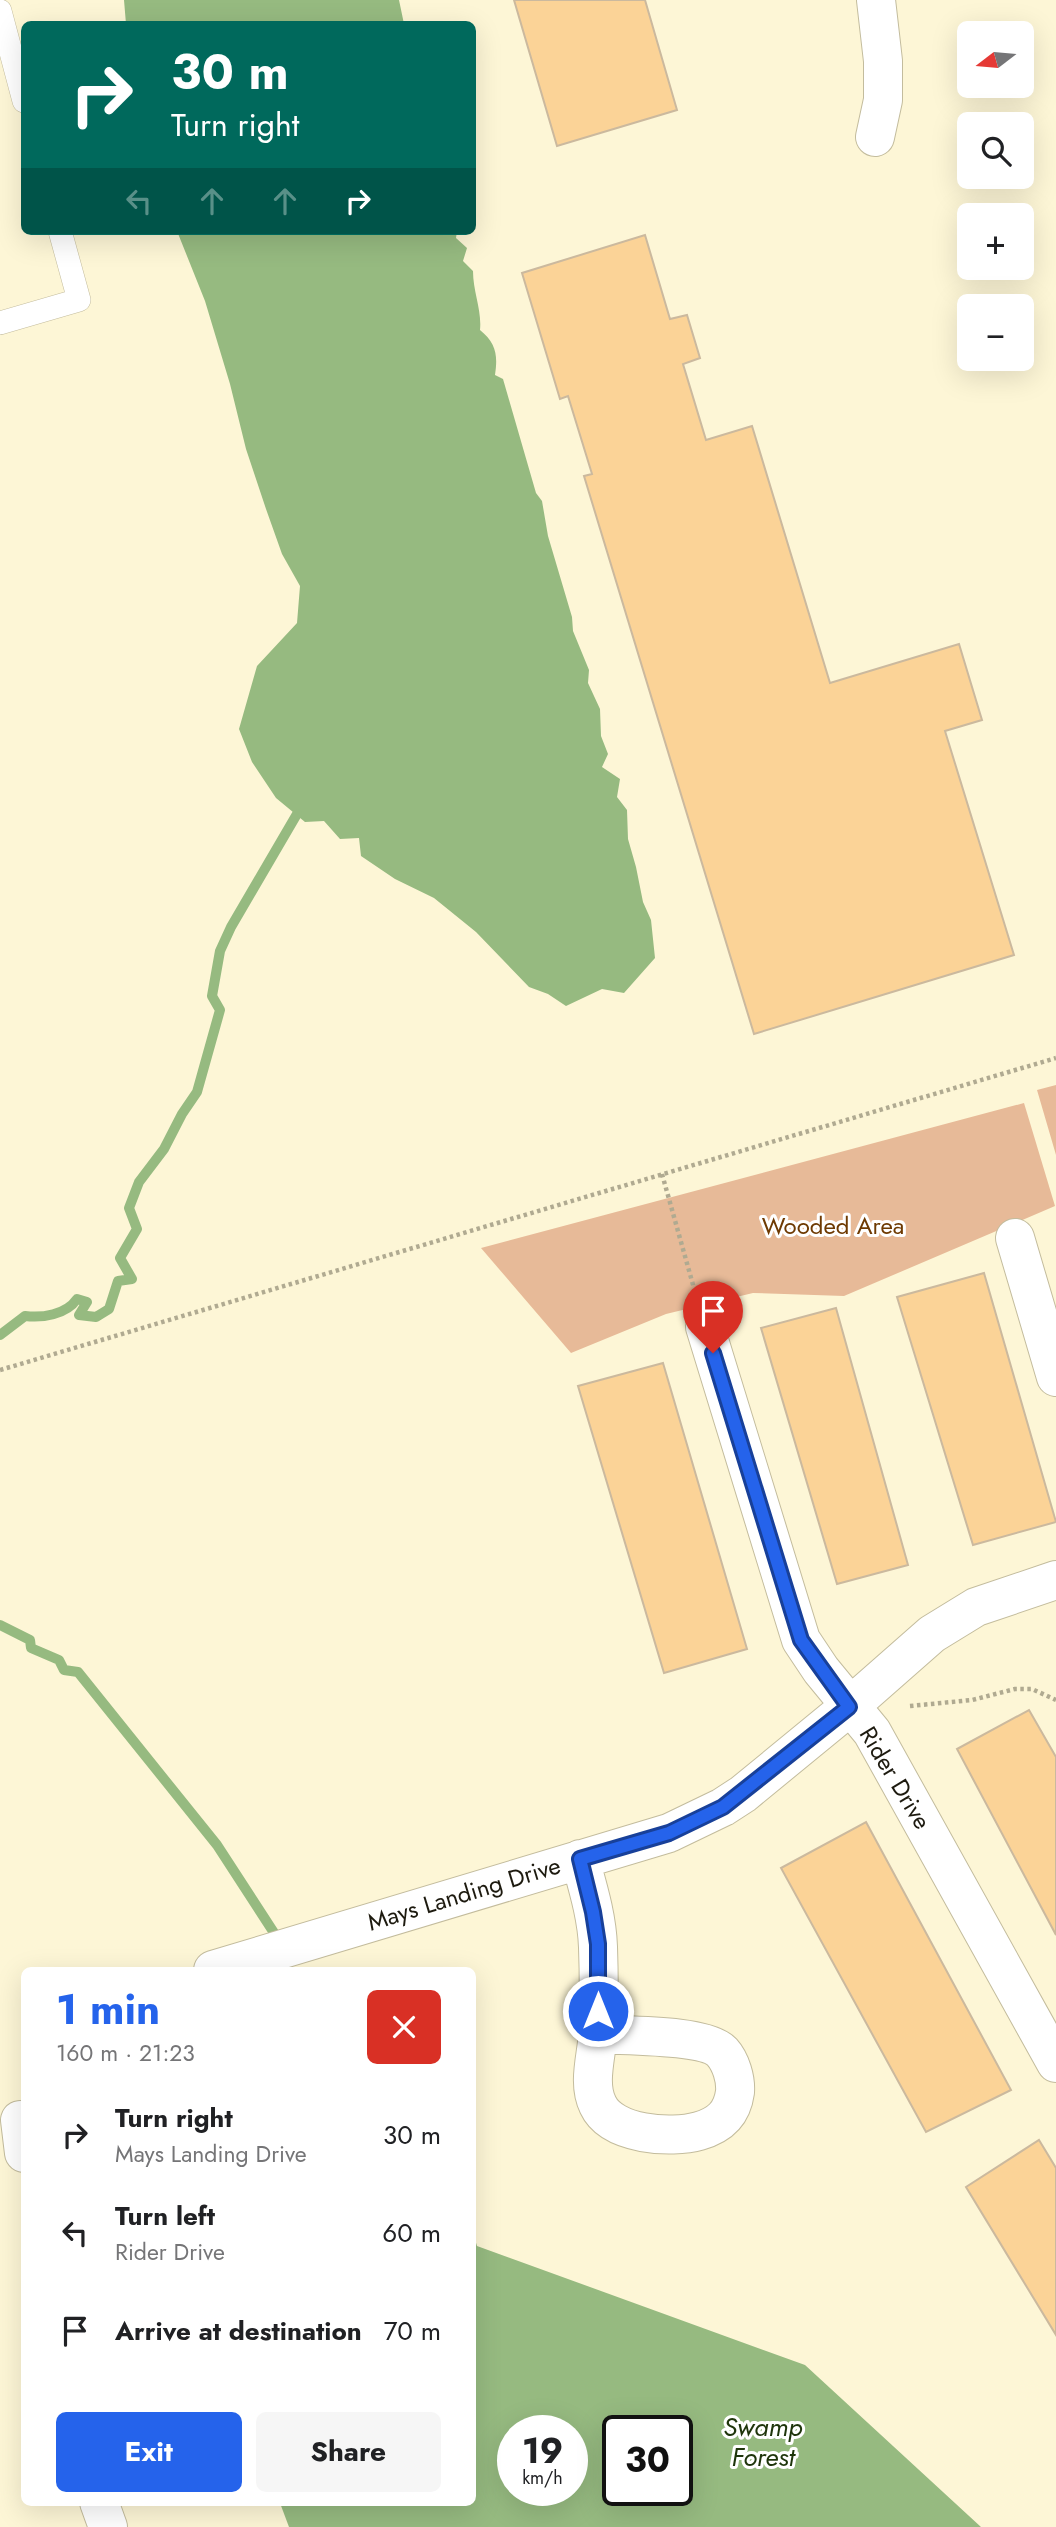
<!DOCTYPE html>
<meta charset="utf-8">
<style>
:root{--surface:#fff;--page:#f6f6f6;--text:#202124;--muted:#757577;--accent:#2563eb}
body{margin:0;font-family:Jost,sans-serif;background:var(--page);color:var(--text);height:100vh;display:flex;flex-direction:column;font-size:26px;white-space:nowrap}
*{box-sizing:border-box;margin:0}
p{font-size:23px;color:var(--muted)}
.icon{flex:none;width:38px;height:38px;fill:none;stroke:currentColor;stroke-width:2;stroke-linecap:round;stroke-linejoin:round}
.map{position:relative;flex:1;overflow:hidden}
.details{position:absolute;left:21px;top:1967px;width:455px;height:539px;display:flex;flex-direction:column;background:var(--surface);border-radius:10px;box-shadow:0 7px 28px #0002}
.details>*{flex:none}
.hud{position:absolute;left:21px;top:21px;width:455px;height:214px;border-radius:10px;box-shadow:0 7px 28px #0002;background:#00695c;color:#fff;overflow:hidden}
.needle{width:46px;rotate:254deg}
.tools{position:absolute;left:957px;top:21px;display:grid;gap:14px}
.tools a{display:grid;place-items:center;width:77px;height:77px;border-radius:10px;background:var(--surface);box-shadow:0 7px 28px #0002;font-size:35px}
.speed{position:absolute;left:497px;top:2415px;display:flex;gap:14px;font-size:35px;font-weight:700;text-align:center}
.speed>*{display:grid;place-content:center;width:91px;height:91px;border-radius:50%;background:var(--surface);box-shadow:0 7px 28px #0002;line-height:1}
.speed small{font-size:18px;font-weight:400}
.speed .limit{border:4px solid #111;border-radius:10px;background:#fff;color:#111}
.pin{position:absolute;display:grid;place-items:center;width:60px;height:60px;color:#fff;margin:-72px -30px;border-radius:50% 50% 50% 0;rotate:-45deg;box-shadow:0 0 7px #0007}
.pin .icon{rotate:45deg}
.me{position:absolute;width:77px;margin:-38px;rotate:0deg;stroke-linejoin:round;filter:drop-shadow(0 0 5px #0008)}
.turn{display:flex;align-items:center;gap:24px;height:147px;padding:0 35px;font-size:32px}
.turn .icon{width:91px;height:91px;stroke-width:2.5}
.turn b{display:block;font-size:49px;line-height:60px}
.lanes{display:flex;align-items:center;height:66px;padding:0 35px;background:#0003;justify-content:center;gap:35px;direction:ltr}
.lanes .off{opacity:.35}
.round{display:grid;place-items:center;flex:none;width:74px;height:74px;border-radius:10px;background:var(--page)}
.head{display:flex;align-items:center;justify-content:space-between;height:119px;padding:0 35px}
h1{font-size:42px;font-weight:700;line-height:52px;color:var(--accent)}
.button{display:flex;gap:14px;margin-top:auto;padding:14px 35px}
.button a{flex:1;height:80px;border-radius:10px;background:var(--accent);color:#fff;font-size:28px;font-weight:700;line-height:80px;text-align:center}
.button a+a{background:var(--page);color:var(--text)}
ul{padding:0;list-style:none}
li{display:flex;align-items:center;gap:21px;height:98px;padding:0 35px}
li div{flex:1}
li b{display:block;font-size:26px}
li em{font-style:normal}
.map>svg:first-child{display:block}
</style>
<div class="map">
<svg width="1056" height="2527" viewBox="0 0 1056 2527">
<rect width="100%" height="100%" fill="#fdf6d6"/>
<path fill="#e7ba98" d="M1056,1085V1155L1037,1090Z
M1024,1103L1055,1206L844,1296L753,1293L666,1314L571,1353L481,1248Z"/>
<path fill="#96ba80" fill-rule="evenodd" d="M124,0H399L404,24H126Z
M177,231H457L456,238L467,248L463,261L473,271C473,292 482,310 480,330C496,343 498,355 495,375L503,379L536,493L542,501L548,536L572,617L573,631L589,670L588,683L600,709L601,736L608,754L602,767L620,779L617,797L627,810L628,839L636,867L643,902L651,920L655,958L624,993L602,989L566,1006L548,994L529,987L476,932L434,898L395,879L361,856L359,838L340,839L324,821L305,822L276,798L252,762L239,729L257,666L297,623L300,586L282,554L266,509L246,449L230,384L205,301Z
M473,2233L477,2246L805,2365L981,2527H289L280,2503L472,2502ZM513,2431H572V2490H513ZM618,2431H677V2490H618Z"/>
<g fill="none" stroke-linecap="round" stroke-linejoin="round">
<path stroke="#96ba80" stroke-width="10" d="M0,1335L25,1316C42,1318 66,1315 77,1299L87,1302L79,1315L96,1317L109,1309L118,1281L132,1279L120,1258L137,1229L129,1208L139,1182L164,1149L182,1114L197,1092L220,1010L212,996L220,951L231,927L297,814
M0,1625L30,1640L31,1648L59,1660L64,1670L78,1672L217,1845L280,1942"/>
</g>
<path fill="#fbd397" stroke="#cbb99e" stroke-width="2" d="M514,0H645L677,110L557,146Z
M645,235L670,319L687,315L700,358L683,364L706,440L752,426L830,683L959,644L982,720L945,731L1014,955L754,1034L584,476L592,474L568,396L560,399L522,273Z
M984,1273L1056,1522L973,1545L897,1297Z
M836,1308L908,1565L837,1584L761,1328Z
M663,1363L747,1649L664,1673L578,1386Z
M1029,1710L1056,1757V1935L957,1749Z
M866,1822L1011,2090L926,2132L781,1868Z
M1039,2140L1056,2168V2335L966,2187Z"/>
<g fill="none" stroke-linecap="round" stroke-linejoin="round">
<g stroke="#c3bc9d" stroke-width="24">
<path id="lane" d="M0,11L24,101
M0,323L79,300L60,231"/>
</g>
<g stroke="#c3bc9d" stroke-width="40">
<path id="street" d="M875,137L883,100V61L876,0
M1015,1238L1056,1377
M705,1327L801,1640L821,1670L872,1732L1056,2063
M580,1859C588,1888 597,1917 598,1947C599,1975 599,2004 598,2032C597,2055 587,2083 598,2105C612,2135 671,2139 699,2131C720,2125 732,2114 735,2092C736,2079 731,2062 722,2052C705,2034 625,2036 598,2034
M213,1970L669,1833L723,1807L743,1794L849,1707L932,1634L976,1607L1056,1580
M20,2120L24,2153
M99,2502L108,2527"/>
</g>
<path stroke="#b0aa91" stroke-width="4.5" stroke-dasharray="3.5 3.5" stroke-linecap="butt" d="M662,1174L695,1292
M0,1370L1056,1058
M910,1706L972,1700L1015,1689H1032L1056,1700"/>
<use href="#lane" stroke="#fff" stroke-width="23"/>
<use href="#street" stroke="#fff" stroke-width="38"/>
</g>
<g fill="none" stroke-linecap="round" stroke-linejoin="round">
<g stroke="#184099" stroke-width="18">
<path id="route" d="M598,2011V1944L593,1912L580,1859L669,1833L723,1807L849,1707L801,1640L713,1353"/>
</g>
<use href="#route" stroke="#2563eb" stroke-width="12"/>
</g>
<g text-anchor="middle" stroke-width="6" stroke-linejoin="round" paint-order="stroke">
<g font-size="24" fill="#6e3a02" stroke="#fff">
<text x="833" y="1234">Wooded Area</text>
</g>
<g font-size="24" fill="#1d1a0f" stroke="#fff">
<text transform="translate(895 1778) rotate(59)" y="8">Rider Drive</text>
<text transform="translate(464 1894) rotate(-17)" y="8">Mays Landing Drive</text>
</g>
<g font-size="26" font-style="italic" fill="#1e350b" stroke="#fff">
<text x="763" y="2436">Swamp<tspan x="763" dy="30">Forest</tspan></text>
</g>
</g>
</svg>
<div class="tools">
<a><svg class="needle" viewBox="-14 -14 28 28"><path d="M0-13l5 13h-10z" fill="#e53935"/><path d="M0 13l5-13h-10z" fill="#757577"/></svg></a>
<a><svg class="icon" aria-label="search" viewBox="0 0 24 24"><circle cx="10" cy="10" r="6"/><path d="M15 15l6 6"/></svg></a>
<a>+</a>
<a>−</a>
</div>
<div class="speed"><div>19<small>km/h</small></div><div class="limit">30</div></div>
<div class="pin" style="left:713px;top:1353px;background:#d93025"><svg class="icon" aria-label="arrive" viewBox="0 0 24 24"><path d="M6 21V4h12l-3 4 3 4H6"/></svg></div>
<svg class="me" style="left:598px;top:2011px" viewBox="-20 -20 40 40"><circle r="17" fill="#2563eb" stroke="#fff" stroke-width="3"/><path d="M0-11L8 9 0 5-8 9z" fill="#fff"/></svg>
<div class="hud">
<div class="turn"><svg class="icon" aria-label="right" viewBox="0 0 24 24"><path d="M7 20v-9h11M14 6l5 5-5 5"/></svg><div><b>30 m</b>Turn right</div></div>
<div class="lanes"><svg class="icon off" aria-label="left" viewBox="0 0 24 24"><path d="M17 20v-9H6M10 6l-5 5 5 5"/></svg><svg class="icon off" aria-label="ahead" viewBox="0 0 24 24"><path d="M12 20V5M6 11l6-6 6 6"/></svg><svg class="icon off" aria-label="ahead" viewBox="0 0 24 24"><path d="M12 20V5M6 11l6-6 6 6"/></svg><svg class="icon" aria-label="right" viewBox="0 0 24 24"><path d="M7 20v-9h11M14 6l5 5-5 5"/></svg></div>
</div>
<section class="details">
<div class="head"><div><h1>1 min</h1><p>160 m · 21:23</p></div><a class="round" style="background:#d93025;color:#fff"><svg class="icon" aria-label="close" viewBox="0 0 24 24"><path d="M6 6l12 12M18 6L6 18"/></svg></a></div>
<ul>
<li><svg class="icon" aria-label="right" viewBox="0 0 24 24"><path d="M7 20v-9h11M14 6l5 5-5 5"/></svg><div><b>Turn right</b><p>Mays Landing Drive</p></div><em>30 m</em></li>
<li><svg class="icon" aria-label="left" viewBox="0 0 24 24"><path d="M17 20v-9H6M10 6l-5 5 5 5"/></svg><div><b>Turn left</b><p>Rider Drive</p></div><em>60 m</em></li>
<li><svg class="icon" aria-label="arrive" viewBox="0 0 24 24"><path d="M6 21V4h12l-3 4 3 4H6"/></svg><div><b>Arrive at destination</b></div><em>70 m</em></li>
</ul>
<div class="button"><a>Exit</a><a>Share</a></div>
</section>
</div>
